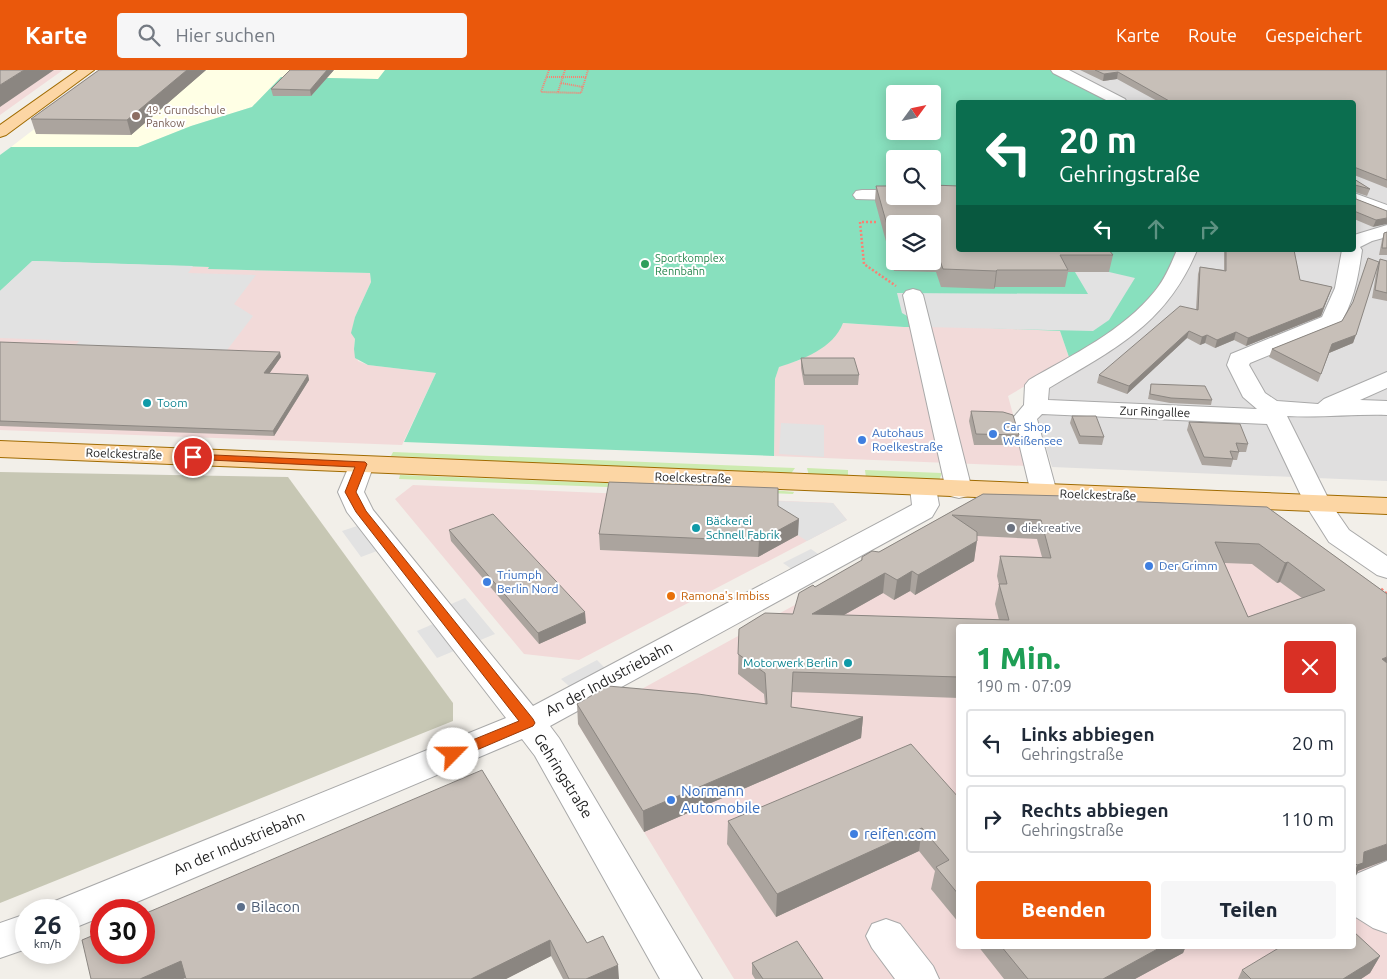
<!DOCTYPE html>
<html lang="de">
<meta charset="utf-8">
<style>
:root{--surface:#fff;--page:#f6f6f7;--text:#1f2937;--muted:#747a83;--line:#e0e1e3;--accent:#ea580c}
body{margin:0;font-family:Ubuntu,sans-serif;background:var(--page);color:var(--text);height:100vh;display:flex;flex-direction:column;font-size:19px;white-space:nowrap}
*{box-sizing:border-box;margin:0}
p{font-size:16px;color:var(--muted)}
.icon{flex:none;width:28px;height:28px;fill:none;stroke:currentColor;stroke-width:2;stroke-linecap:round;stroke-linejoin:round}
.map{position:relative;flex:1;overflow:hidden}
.sheet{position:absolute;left:956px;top:554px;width:400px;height:325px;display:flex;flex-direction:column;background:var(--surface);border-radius:5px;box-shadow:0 2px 12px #0003}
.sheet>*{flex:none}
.top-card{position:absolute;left:956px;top:30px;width:400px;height:152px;border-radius:5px;box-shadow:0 2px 12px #0003;background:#0b6e4f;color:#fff;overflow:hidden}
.needle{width:32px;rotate:57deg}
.tools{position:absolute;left:886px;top:15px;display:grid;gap:10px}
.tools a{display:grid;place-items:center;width:55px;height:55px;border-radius:5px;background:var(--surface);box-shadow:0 2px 12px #0003;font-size:25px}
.speed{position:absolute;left:15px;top:829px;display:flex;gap:10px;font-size:25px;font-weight:700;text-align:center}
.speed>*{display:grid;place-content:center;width:65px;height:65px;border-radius:50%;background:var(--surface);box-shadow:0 2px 12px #0003;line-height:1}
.speed small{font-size:12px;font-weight:400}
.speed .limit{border:8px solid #d22;background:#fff;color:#111}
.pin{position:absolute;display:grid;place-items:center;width:42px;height:42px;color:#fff;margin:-21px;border:2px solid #fff;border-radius:50%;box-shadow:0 1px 5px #0007}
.me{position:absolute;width:55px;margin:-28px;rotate:67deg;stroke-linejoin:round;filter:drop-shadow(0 0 4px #0008)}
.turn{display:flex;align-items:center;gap:18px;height:105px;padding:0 20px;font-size:22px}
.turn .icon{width:65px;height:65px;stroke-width:2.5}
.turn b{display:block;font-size:35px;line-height:42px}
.lanes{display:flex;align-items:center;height:48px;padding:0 20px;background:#0003;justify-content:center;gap:25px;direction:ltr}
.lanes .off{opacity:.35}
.round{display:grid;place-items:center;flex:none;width:52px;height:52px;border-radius:5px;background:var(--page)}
.headline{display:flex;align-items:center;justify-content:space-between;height:85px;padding:0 20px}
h1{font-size:30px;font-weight:800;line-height:38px;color:#1e9e55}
.cta{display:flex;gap:10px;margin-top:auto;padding:10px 20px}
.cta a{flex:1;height:58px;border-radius:5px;background:var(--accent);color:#fff;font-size:20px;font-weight:800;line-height:58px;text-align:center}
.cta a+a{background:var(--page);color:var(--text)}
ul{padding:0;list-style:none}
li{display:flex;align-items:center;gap:15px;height:68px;margin:0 10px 8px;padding:0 10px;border:2px solid var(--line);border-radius:5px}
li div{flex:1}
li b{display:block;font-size:19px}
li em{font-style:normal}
header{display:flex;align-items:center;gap:30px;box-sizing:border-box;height:70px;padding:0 25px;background:var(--accent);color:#fff}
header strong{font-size:24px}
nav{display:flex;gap:28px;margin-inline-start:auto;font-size:18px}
.search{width:350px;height:45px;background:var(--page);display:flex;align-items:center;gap:12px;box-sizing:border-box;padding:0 18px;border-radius:5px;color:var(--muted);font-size:19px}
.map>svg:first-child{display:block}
</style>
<header>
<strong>Karte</strong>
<div class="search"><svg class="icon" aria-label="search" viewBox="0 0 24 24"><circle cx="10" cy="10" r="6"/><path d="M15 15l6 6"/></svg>Hier suchen</div>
<nav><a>Karte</a><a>Route</a><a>Gespeichert</a></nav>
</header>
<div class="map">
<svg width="1387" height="909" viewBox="0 0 1387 909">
<rect width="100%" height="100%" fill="#f2efe9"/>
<path fill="#e0dfdf" d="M1058,0H1163L1294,32H1120Z
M1354,77L1387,91V411L1052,397L1038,350L1050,334L1045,327V317L1117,274L1194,180H1354Z"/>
<path fill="#f2dad9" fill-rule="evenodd" d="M0,0H63L0,45Z
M32,191L210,197L209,199L370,203L371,212L355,247L352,263L355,269L354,279L358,291L368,295L436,303L402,375L0,360V221Z
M842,253L904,257H969L1060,261L1070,290L1008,326L1027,396L774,386L775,309L779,296L800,290Z
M413,415L833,433L847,450L579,590L524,584L395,429Z
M962,443L1280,455L1387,533V909H734L578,654ZM959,556H1354V876H959Z"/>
<path fill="#ffffe5" d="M111,0H385L379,9L281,7L252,37L191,56L138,77H11Z"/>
<path fill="#c7c7b4" d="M0,402L288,407L453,633V651L0,833Z"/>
<path fill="#cdebb0" d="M393,382L795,398L790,405L476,392L440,388L391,386Z
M807,398L848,400V408L809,406Z
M865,400L942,403L939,411L866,408Z
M400,405L763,419L794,422L793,424L399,409Z"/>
<path fill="#88e0be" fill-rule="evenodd" d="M385,0H1054L1113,30L1099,32H959V180H1180C1154,233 1119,259 1070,290L1060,261L969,257H904L843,253C833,279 803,289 779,297L775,309L774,386L404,372L436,303L368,295L355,288L354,279L355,269L351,263L355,247L371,212L370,203L208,199L209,197L33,191L0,221V85L11,77H138L191,56L252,37L281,7L378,9ZM895,24H932V61H895ZM895,89H932V126H895ZM895,154H932V191H895Z"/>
<path fill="#e2e2e2" d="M32,191L193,196L188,203L256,205L234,234L253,246L224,284L71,280L79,271L0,268V221Z
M1075,202H1109L1135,208L1109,250L1093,261L926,257L902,243L897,223L1088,224Z
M781,353L824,355V387L779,384Z
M777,431L833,433L847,450L807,471L777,452Z
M357,456L377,481L361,487L342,461Z
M811,479L821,486L793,500L783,493Z
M465,528L495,564L478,571L449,535Z
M433,554L454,581L437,588L417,561Z
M597,590L606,599L570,617L561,609Z"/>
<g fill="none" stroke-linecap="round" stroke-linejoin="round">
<g stroke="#a9a9a9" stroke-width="2">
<path id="minor" d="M1051,0H1069L1125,29L1127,32H1110L1053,3Z
M862,120H895V126H903L895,130L856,129L853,125L856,121Z
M1354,123L1387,135V147L1354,134Z
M1387,155V167L1372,171L1360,177L1362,180C1358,208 1354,233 1338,257L1250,293L1249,295L1265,323L1277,331L1318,334L1324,329L1387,302V318L1360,330L1387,331V345C1353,344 1321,348 1287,346L1331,434L1349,460L1387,486V508L1377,505L1329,472L1305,434L1267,354L1042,344L1037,349L1057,423L1053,429L1044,431L1035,429L1031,423L1013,348L1024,335L1025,315L1029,310C1072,285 1123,261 1155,221C1165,209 1171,194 1177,180H1197C1166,255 1114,279 1049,318L1048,330L1257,339L1243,327L1227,295L1231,284L1322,247L1335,218L1342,180H1354V165Z
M913,219L920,221L923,225L972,420L968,426L959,428L950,426L946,420L903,225L906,221Z
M361,386L370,389L374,394L364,422L373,440L533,636L912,435L910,418L914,412L923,410L932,412L936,418L939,435L932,447L550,656L559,668L702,909H660L535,686L522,669L118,840H101V847L69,860V840H51L55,831L506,648L347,442L338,422L352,389Z
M1387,791V863L1373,858L1354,846V805Z
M26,844V879L0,888V853Z
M886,849L900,854L933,896L939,909H895L872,878L866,866L872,854Z"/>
</g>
<g stroke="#a06b00" stroke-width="2">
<path id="major" d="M78,0H94L6,65L0,67V55Z
M0,371L1387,428V444L0,387Z"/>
</g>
<path stroke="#fa8072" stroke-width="2" stroke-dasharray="1 1" stroke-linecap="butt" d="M549,0L541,22L581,23L588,0
M547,7H586
M561,13L583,17
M558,22L565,0"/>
<path stroke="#fa8072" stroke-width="2.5" stroke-dasharray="2 2" stroke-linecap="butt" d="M876,152H860L864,194L896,216"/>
<path stroke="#fa8072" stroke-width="3" stroke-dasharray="2.5 2.5" stroke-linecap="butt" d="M1381,519L1387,524"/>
<use href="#minor" fill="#fff" fill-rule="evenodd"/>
<use href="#major" fill="#fcd6a4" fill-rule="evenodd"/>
</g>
<path fill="#aba49e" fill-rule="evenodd" d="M99,0H206L131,65L36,64L31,49Z
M334,0L311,26H273L271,19Z
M1080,0H1387V118L1354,105V32H1159L1117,9L1103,11Z
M1354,109L1370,119L1367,126L1355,122L1356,129L1387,141L1373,157L1354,149Z
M876,116L1113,185L1109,202H1068L1065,217H995L994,219L941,217L936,202L894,201L875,131ZM895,154H932V191H895Z
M1387,162V185H1379L1382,170L1384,163Z
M1224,180H1294L1300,210L1332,217L1321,246L1246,276L1234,270L1215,278L1205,273L1200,275L1187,268L1127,324L1097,313L1099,305L1196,240L1198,204L1200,197L1224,200Z
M1380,189L1387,191V231L1372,228L1377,198L1353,273L1329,283L1318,312L1269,287L1272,279L1342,251L1378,196Z
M0,272L281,287L269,304L308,305L309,310L274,366L0,356Z
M801,288L859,305L858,315H804L801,298Z
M1151,314L1212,330L1211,335L1170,333L1148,329Z
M971,341L1019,365L1017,375H974L969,351Z
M1072,346L1104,367L1102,375L1079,374L1070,353Z
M1189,352L1248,374L1246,382H1239L1237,390H1233L1231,397L1202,395L1187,360Z
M983,424L1068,429L1267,437L1387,524L1358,801L1354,810V556H959V628L792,622L791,637L863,647L861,668L644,762L578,654L577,634H765L764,624L738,604L739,559L793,544L815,517L861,491L862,487L879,482ZM977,466L1037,469L1042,487L1000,486L997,506L999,515L995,534L999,550L844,545L883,523L894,530L910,521L915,525L974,491ZM1224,493L1252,494L1277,513L1280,512L1302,528L1248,547Z
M778,436L798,465L758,487L600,480L599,464Z
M449,460L586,553L539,574L451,471Z
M959,728V853L931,819L935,801L919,781L776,847L727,774L728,751Z
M144,844L587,873L619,909H563L551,886L506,909H186V908L183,909H91Z
M978,876H1186L1183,883L1135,909H1004Z
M1380,886L1370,903L1361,909H1238L1242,900Z
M752,893L823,909H755L752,904Z"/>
<path fill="#8b8681" d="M24,0H54L0,37V15Z
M187,0H206L131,65L127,50Z
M327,0H334L311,26L310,20Z
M1118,2L1117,9L1103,11L1104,4Z
M1387,148V154L1373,157L1376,150Z
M997,200L995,217L994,219L996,201Z
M1332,217L1321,246L1246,276L1248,268Z
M1189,261L1187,268L1127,324L1129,316Z
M1236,262L1234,270L1215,278L1217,270Z
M1207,265L1205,273L1200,275L1202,267Z
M1356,265L1353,273L1329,283L1318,312L1332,274Z
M280,282L281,287L266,308L264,303Z
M308,305L309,310L274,366L273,361Z
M799,449L798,465L758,487L759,471Z
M977,471L974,491L915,525L918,505Z
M1288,492L1280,512L1277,513L1285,493Z
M912,501L910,521L894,530L897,510Z
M885,503L883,523L810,564L812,544Z
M585,542L586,553L539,574L538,563Z
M1387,587V604L1382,589Z
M863,647L861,668L644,762L643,741Z
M922,758L919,781L776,847L777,824Z
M1387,774V790L1358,801L1354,810V802L1364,782Z
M550,870L551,886L506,909H471Z
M1163,876H1186L1183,883L1135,909H1103Z
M1380,886L1370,903L1361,909H1343Z
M181,891L188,907L183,909H140Z
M618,895L619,909H586Z"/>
<path fill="#c7bfb8" stroke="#8b8681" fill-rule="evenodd" d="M0,0H24L0,15Z
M99,0H187L127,50L31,49Z
M290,0H327L310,20L271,19Z
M1095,0H1387V110L1354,97V32H1171L1118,2L1104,4Z
M1354,109L1370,119L1355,115L1356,129L1387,141V148L1376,150L1354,141Z
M932,115L959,116V180H1109L1113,185H1060L1068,200H997L996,201L943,199L938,185H932V154H895V183L876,116H895V126H932Z
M1387,162V178H1382L1384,163Z
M1226,180H1294L1300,210L1332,217L1323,238L1248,268L1236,262L1217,270L1207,265L1202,267L1189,261L1129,316L1099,305L1180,236L1198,240L1200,197L1226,201Z
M1368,188L1379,192L1356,265L1332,274L1321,304L1272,279L1342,251L1353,232Z
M1380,189L1387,191V223L1375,220Z
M0,272L280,282L264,303L308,305L273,361L0,351Z
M801,288H854L859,305H804Z
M1151,314L1205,316L1212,330L1171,328L1150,324Z
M971,341L1003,342L1013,345L1019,365L976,364Z
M1072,346H1096L1104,367L1080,366Z
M1189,352L1240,354L1248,374L1236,373L1239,382L1230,381L1233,389L1204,387Z
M609,412L778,418V436L799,449L759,471L599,464Z
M983,424L1067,426L1068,429L1267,437L1387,524V587L1382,589L1387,593V774L1364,782L1363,793L1357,795L1354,792V556H959V607L793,602L791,637L863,647L643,741L577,634L608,616L698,624L767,634L765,603L738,584L739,559L765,543L793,544L799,523L813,515L815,517L862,490V487L872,481L879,482ZM952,445L1041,450L1051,488L1000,486L1007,514H999L1009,550L812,544L885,503L897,510L912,501L918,505L977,471V462ZM1215,472L1259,474L1285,493L1288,492L1325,520L1248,547Z
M493,444L585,542L538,563L449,460Z
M911,674L959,728V825L936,797L949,790L922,758L777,824L728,751Z
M482,700L587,873L603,866L618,895L586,909H569L550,870L471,909H186L181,891L140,909H91L82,870L101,862V882H144V844Z
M1354,862L1380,886L1343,909H1251L1242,900L1282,876H1354Z
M797,871L823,909H763L752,893Z
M1001,876H1163L1103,909H1028Z"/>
<path fill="#ea580c" stroke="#983908" d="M193,384L365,392L367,394L356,422L366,441L533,649L535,653L533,656L458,688L453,689L448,688L446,684L448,680L519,651L356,442L345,422L355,397L189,389L188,387L189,385Z"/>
<circle fill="#8d6e63" stroke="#fff" stroke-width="2" cx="136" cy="46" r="5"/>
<circle fill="#2e9e5b" stroke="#fff" stroke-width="2" cx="645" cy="194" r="5"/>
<g fill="#0f9aa8" stroke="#fff" stroke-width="2">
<circle cx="147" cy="333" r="5"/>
<circle cx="696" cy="458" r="5"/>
<circle cx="848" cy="593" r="5"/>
</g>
<g fill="#3f7fe0" stroke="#fff" stroke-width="2">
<circle cx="993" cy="364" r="5"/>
<circle cx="862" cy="370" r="5"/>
<circle cx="1149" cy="496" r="5"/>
<circle cx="487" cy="512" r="5"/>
<circle cx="671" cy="730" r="5"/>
<circle cx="854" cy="764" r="5"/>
</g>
<circle fill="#6b7280" stroke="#fff" stroke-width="2" cx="1011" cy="458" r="5"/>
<circle fill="#e8710a" stroke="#fff" stroke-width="2" cx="671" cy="526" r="5"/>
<circle fill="#5c6f8a" stroke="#fff" stroke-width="2" cx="241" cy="837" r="5"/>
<g text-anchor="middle" stroke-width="4" stroke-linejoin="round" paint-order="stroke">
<g font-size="11" fill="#785e54" stroke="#fff" text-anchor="start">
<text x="146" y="44">49. Grundschule<tspan x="146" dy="13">Pankow</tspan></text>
</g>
<g font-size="11" fill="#27864d" stroke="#fff" text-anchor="start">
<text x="655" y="192">Sportkomplex<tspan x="655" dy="13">Rennbahn</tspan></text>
</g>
<g font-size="12" fill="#0d838f" stroke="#fff" text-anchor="start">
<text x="157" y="337">Toom</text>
<text x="706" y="455">Bäckerei<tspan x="706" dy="14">Schnell Fabrik</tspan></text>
<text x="838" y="597" text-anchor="end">Motorwerk Berlin</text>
</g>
<g font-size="12" fill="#222" stroke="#fff">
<text transform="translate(1155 342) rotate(2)" y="4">Zur Ringallee</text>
<text transform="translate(124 384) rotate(2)" y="4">Roelckestraße</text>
<text transform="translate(693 408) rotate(2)" y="4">Roelckestraße</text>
<text transform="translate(1098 425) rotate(2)" y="4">Roelckestraße</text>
</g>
<g font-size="12" fill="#366cbe" stroke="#fff" text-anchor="start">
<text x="1003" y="361">Car Shop<tspan x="1003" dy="14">Weißensee</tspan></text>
<text x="872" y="367">Autohaus<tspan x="872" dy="14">Roelkestraße</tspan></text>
<text x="1159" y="500">Der Grimm</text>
<text x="497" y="509">Triumph<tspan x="497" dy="14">Berlin Nord</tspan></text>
</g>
<g font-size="12" fill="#5b616d" stroke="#fff" text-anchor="start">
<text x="1021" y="462">diekreative</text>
</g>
<g font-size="12" fill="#c56008" stroke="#fff" text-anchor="start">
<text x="681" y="530">Ramona's Imbiss</text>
</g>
<g font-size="15" fill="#222" stroke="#fff">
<text transform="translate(609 609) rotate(-28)" y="5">An der Industriebahn</text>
<text transform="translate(563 706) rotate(58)" y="5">Gehringstraße</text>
<text transform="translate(239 773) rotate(-23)" y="5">An der Industriebahn</text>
</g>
<g font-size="15" fill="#366cbe" stroke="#fff" text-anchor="start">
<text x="681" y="726">Normann<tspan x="681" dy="17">Automobile</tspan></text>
<text x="864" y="769">reifen.com</text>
</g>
<g font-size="15" fill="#4e5e75" stroke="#fff" text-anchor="start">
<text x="251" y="842">Bilacon</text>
</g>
</g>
</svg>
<div class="tools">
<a><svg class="needle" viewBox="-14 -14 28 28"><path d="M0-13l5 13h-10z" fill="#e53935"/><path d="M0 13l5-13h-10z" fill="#747a83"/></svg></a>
<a><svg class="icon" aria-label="search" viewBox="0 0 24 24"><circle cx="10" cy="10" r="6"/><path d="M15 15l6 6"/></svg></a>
<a><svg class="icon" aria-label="layers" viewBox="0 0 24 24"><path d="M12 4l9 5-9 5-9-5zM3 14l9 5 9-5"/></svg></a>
</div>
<div class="speed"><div>26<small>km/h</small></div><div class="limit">30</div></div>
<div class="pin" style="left:193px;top:387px;background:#d93025"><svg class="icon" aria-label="arrive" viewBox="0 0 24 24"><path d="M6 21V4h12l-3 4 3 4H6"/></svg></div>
<svg class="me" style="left:453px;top:684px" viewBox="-20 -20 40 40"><circle r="19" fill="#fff"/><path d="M0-13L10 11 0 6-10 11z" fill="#ea580c"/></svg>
<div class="top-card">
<div class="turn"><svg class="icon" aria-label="left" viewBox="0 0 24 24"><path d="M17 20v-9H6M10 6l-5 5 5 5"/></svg><div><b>20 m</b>Gehringstraße</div></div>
<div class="lanes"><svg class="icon" aria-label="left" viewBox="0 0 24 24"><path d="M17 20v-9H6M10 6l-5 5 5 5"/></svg><svg class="icon off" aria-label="ahead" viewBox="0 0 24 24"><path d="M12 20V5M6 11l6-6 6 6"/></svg><svg class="icon off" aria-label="right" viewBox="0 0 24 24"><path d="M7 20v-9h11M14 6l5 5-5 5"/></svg></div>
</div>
<section class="sheet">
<div class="headline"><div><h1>1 Min.</h1><p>190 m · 07:09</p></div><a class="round" style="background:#d93025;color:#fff"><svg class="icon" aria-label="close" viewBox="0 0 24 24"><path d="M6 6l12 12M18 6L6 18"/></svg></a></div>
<ul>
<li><svg class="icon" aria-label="left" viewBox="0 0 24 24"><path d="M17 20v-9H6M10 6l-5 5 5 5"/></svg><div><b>Links abbiegen</b><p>Gehringstraße</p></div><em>20 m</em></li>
<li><svg class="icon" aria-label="right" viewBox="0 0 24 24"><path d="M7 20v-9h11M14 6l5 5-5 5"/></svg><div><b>Rechts abbiegen</b><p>Gehringstraße</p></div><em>110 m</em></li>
</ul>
<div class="cta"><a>Beenden</a><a>Teilen</a></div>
</section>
</div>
